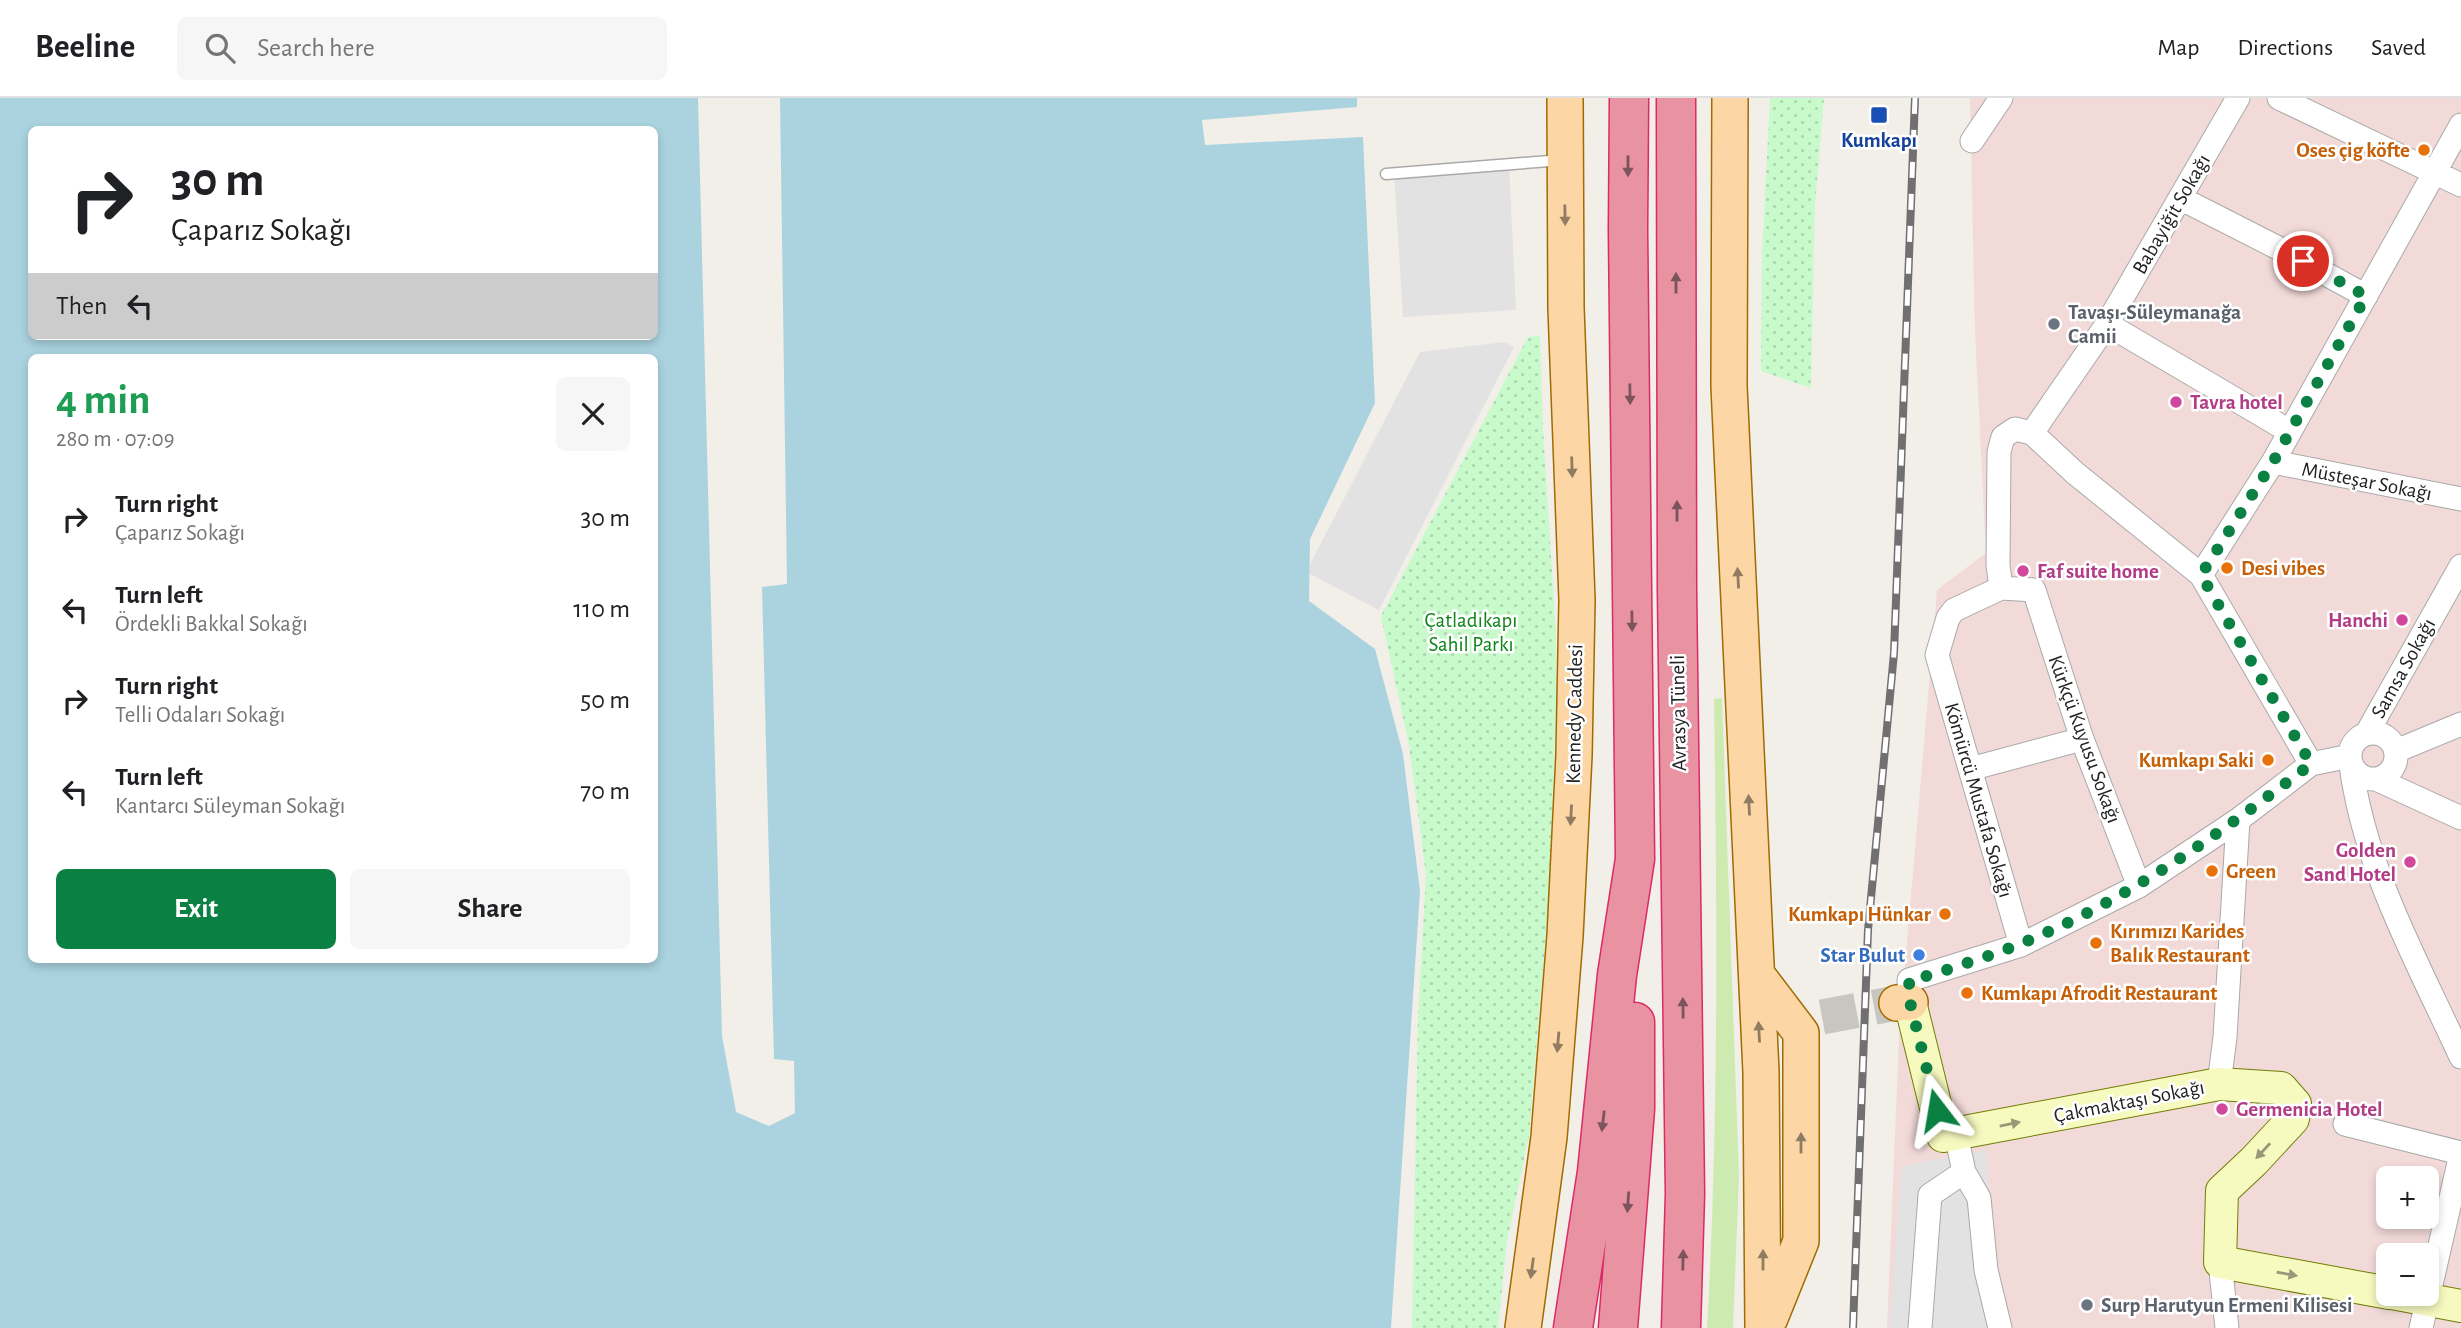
<!DOCTYPE html>
<meta charset="utf-8">
<style>
:root{--surface:#fff;--page:#f6f6f6;--text:#202124;--muted:#757577;--line:#e0e0e0;--accent:#0b8043}
body{margin:0;font-family:"Alegreya Sans",sans-serif;background:var(--page);color:var(--text);height:100vh;display:flex;flex-direction:column;font-size:26px;white-space:nowrap}
*{box-sizing:border-box;margin:0}
p{font-size:23px;color:var(--muted)}
.icon{flex:none;width:38px;height:38px;fill:none;stroke:currentColor;stroke-width:2;stroke-linecap:round;stroke-linejoin:round}
.map{position:relative;flex:1;overflow:hidden}
.sheet{position:absolute;left:28px;top:256px;width:630px;height:609px;display:flex;flex-direction:column;background:var(--surface);border-radius:10px;box-shadow:0 4px 10px #0003}
.sheet>*{flex:none}
.guide{position:absolute;left:28px;top:28px;width:630px;height:214px;border-radius:10px;box-shadow:0 4px 10px #0003;background:#fff;color:var(--text);overflow:hidden}
.tools{position:absolute;left:2376px;top:1068px;display:grid;gap:14px}
.tools a{display:grid;place-items:center;width:63px;height:63px;border-radius:10px;background:var(--surface);box-shadow:0 4px 10px #0003;font-size:35px}
.pin{position:absolute;display:grid;place-items:center;width:60px;height:60px;color:#fff;margin:-30px;border:4px solid #fff;border-radius:50%;box-shadow:0 2px 7px #0007}
.me{position:absolute;width:77px;margin:-38px;rotate:346deg;stroke-linejoin:round;filter:drop-shadow(0 0 5px #0008)}
.turn{display:flex;align-items:center;gap:24px;height:147px;padding:0 28px;font-size:32px}
.turn .icon{width:91px;height:91px;stroke-width:2.5}
.turn b{display:block;font-size:49px;line-height:60px}
.then{display:flex;align-items:center;height:66px;padding:0 28px;background:#0003;gap:14px;font-size:26px}
.round{display:grid;place-items:center;flex:none;width:74px;height:74px;border-radius:10px;background:var(--page)}
.headline{display:flex;align-items:center;justify-content:space-between;height:119px;padding:0 28px}
h1{font-size:42px;font-weight:600;line-height:52px;color:#1e9e55}
.action{display:flex;gap:14px;margin-top:auto;padding:14px 28px}
.action a{flex:1;height:80px;border-radius:10px;background:var(--accent);color:#fff;font-size:28px;font-weight:600;line-height:80px;text-align:center}
.action a+a{background:var(--page);color:var(--text)}
ul{padding:0;list-style:none}
li{display:flex;align-items:center;gap:21px;height:91px;padding:0 28px}
li div{flex:1}
li b{display:block;font-size:26px}
li em{font-style:normal}
header{display:flex;align-items:center;gap:42px;box-sizing:border-box;height:98px;padding:0 35px;background:var(--surface);border-bottom:2px solid var(--line)}
header strong{font-size:33px}
nav{display:flex;gap:38px;margin-inline-start:auto;font-size:24px}
.search{width:490px;height:63px;background:var(--page);display:flex;align-items:center;gap:18px;box-sizing:border-box;padding:0 24px;border-radius:10px;color:var(--muted);font-size:26px}
.map>svg:first-child{display:block}
</style>
<header>
<strong>Beeline</strong>
<div class="search"><svg class="icon" aria-label="search" viewBox="0 0 24 24"><circle cx="10" cy="10" r="6"/><path d="M15 15l6 6"/></svg>Search here</div>
<nav><a>Map</a><a>Directions</a><a>Saved</a></nav>
</header>
<div class="map">
<svg width="2461" height="1230" viewBox="0 0 2461 1230">
<defs>
<pattern id="park-dots" width="8" height="8" patternUnits="userSpaceOnUse" patternTransform="scale(1.75)"><rect width="8" height="8" fill="#c8facc"/><path d="M2 2h.1M6 6h.1" fill="none" stroke="#acd6af" stroke-width="1.8" stroke-linecap="round"/></pattern>
</defs>
<rect width="100%" height="100%" fill="#f2efe9"/>
<path fill="#f2dad9" fill-rule="evenodd" d="M1970,0H2461V1230H1887L1899,939L1937,492L1986,455L1975,234ZM2389,1080H2427V1118H2389ZM2389,1157H2427V1195H2389Z"/>
<path fill="#cdebb0" d="M1722,600L1739,1079L1733,1230H1707C1719,1021 1717,810 1714,601Z"/>
<path fill="url(#park-dots)" d="M1770,0H1824L1815,107L1811,290L1761,273L1762,156Z
M1540,237L1543,331L1556,536V613L1549,796L1529,1038L1507,1143L1498,1230H1412L1418,920L1426,777L1409,647L1381,518L1528,239Z"/>
<path fill="#e2e2e2" d="M1509,67L1516,212L1403,219L1394,74Z
M1505,244L1514,249L1379,512L1306,474L1420,254Z
M1986,1052L1993,1170L2010,1230H1889L1902,1068Z"/>
<path fill="#aad3df" fill-rule="evenodd" d="M0,0H698L722,938L736,1014L769,1028L795,1015L794,963L774,961L762,489L787,486L780,0H1357V9L1202,22L1205,47L1363,39L1375,305L1310,441L1309,503L1375,551L1403,656L1420,793L1391,1230H0ZM32,32H654V238H32ZM32,259H654V861H32Z"/>
<g fill="none" stroke-linecap="round" stroke-linejoin="round">
<path stroke="#c8c6c1" stroke-width="35" stroke-dasharray="35 18" stroke-linecap="butt" d="M1822,919L1897,905"/>
<g stroke="#a9a9a9" stroke-width="13">
<path id="lane" d="M1386,76L1562,62"/>
</g>
<g stroke="#a9a9a9" stroke-width="25">
<path id="street" d="M2279,0L2461,87
M1972,43L2001,0
M2180,100L2282,152L2366,198
M2107,226L2289,333
M2032,335L2075,375L2201,477L2311,666
M2032,335L2107,226L2238,0
M2273,364L2461,401
M2201,477L2273,364L2461,27
M2001,490L1998,467L1999,354L2003,339L2015,331L2032,335
M2367,635L2461,468
M2350 658a23 23 0 1 1 46 0a23 23 0 1 1-46 0Z
M2396,653L2461,626
M1970,671L2082,641
M2376,681L2461,720
M2021,847L1937,557L1948,520L1954,512L2001,490L2034,492L2082,641L2139,788
M1910,904L1909,882L2021,847L2139,788L2238,722L2311,666L2350,658C2361,764 2417,863 2461,959
M2219,986L2225,939L2238,722
M2345,1026L2461,1055
M1956,1036L1964,1074L1979,1100L1986,1172L2000,1230
M2220,1164L2227,1230
M1920,1230L1930,1097L1964,1074
M2421,1230L2461,1056"/>
</g>
<g stroke="#707d05" stroke-width="34">
<path id="secondary" d="M1910,904L1943,1038L2219,986L2281,990L2295,1006L2293,1021L2254,1063L2222,1093L2220,1164L2389,1195
M2392,1195L2461,1208"/>
</g>
<g stroke="#a06b00" stroke-width="38">
<path id="primary" d="M1730,0L1729,288L1761,974L1763,1230
M1757,877L1801,935V1143L1770,1220
M1897,905L1910,904
M1523,1230L1549,1039L1565,838L1574,657L1577,502L1566,210L1565,0"/>
</g>
<g stroke="#dc2a67" stroke-width="41">
<path id="highway" d="M1676,0L1677,492L1685,1096L1681,1230
M1573,1230L1597,1074L1617,877L1635,761L1628,132L1629,0
M1618,1230L1635,1011V924"/>
</g>
<use href="#lane" stroke="#fff" stroke-width="10"/>
<use href="#street" stroke="#fff" stroke-width="23"/>
<use href="#secondary" stroke="#f7fabf" stroke-width="32"/>
<use href="#primary" stroke="#fcd6a4" stroke-width="35"/>
<use href="#highway" stroke="#e892a2" stroke-width="38"/>
<g stroke="#707070" stroke-width="8">
<path id="rail" d="M1853,1230L1868,832L1894,555L1915,0"/>
</g>
<use href="#rail" stroke="#fff" stroke-width="5" stroke-dasharray="16" stroke-linecap="butt"/>
</g>
<defs><path id="oneway-solid" d="M-6-.8H1V-3.2L6.5 0L1 3.2V.8H-6Z" transform="scale(1.75)"/></defs>
<g fill="#7b545c">
<use href="#oneway-solid" transform="translate(1628 68) rotate(90)"/>
<use href="#oneway-solid" transform="translate(1676 185) rotate(-90)"/>
<use href="#oneway-solid" transform="translate(1630 296) rotate(89)"/>
<use href="#oneway-solid" transform="translate(1677 413) rotate(-90)"/>
<use href="#oneway-solid" transform="translate(1632 523) rotate(89)"/>
<use href="#oneway-solid" transform="translate(1683 910) rotate(-91)"/>
<use href="#oneway-solid" transform="translate(1603 1023) rotate(97)"/>
<use href="#oneway-solid" transform="translate(1628 1104) rotate(94)"/>
<use href="#oneway-solid" transform="translate(1683 1162) rotate(-89)"/>
</g>
<g fill="#8f7c63">
<use href="#oneway-solid" transform="translate(1565 117) rotate(89)"/>
<use href="#oneway-solid" transform="translate(1572 369) rotate(88)"/>
<use href="#oneway-solid" transform="translate(1738 480) rotate(-93)"/>
<use href="#oneway-solid" transform="translate(1749 707) rotate(-93)"/>
<use href="#oneway-solid" transform="translate(1571 717) rotate(93)"/>
<use href="#oneway-solid" transform="translate(1759 934) rotate(-93)"/>
<use href="#oneway-solid" transform="translate(1558 944) rotate(95)"/>
<use href="#oneway-solid" transform="translate(1801 1045) rotate(-90)"/>
<use href="#oneway-solid" transform="translate(1763 1162) rotate(-90)"/>
<use href="#oneway-solid" transform="translate(1532 1170) rotate(98)"/>
</g>
<g fill="#979978">
<use href="#oneway-solid" transform="translate(2010 1026) rotate(-11)"/>
<use href="#oneway-solid" transform="translate(2263 1053) rotate(133)"/>
<use href="#oneway-solid" transform="translate(2287 1176) rotate(10)"/>
</g>
<g fill="none" stroke-linecap="round" stroke-linejoin="round">
<path stroke="#0b8043" stroke-width="12" stroke-dasharray="0 21.6" d="M1937,1012L1910,904L1909,882C1932,878 1954,869 1976,862C2103,820 2206,746 2311,666L2201,477L2273,364L2366,198L2303,163"/>
</g>
<rect fill="#1a4fb4" stroke="#fff" stroke-width="2.5" x="1870" y="8" width="18" height="18" rx="3.5"/>
<g fill="#e8710a" stroke="#fff" stroke-width="2.5">
<circle cx="2424" cy="52" r="7"/>
<circle cx="2227" cy="470" r="7"/>
<circle cx="2268" cy="662" r="7"/>
<circle cx="2212" cy="773" r="7"/>
<circle cx="1945" cy="816" r="7"/>
<circle cx="2096" cy="845" r="7"/>
<circle cx="1967" cy="895" r="7"/>
</g>
<g fill="#6b7280" stroke="#fff" stroke-width="2.5">
<circle cx="2054" cy="226" r="7"/>
<circle cx="2087" cy="1207" r="7"/>
</g>
<g fill="#d1479c" stroke="#fff" stroke-width="2.5">
<circle cx="2176" cy="304" r="7"/>
<circle cx="2023" cy="473" r="7"/>
<circle cx="2402" cy="522" r="7"/>
<circle cx="2410" cy="764" r="7"/>
<circle cx="2222" cy="1011" r="7"/>
</g>
<circle fill="#3f7fe0" stroke="#fff" stroke-width="2.5" cx="1919" cy="857" r="7"/>
<g text-anchor="middle" stroke-width="5" stroke-linejoin="round" paint-order="stroke">
<g font-size="21" font-weight="bold" fill="#164399" stroke="#fff">
<text x="1879" y="49">Kumkapı</text>
</g>
<g font-size="21" font-weight="bold" fill="#c56008" stroke="#fff" text-anchor="start">
<text x="2410" y="59" text-anchor="end">Oses çig köfte</text>
<text x="2241" y="477">Desi vibes</text>
<text x="2254" y="669" text-anchor="end">Kumkapı Saki</text>
<text x="2226" y="780">Green</text>
<text x="1931" y="823" text-anchor="end">Kumkapı Hünkar</text>
<text x="2110" y="840">Kırımızı Karides<tspan x="2110" dy="24">Balık Restaurant</tspan></text>
<text x="1981" y="902">Kumkapı Afrodit Restaurant</text>
</g>
<g font-size="21" fill="#222" stroke="#fff">
<text transform="translate(2171 116) rotate(-60)" y="7">Babayiğit Sokağı</text>
<text transform="translate(2367 383) rotate(11)" y="7">Müsteşar Sokağı</text>
<text transform="translate(2403 570) rotate(-61)" y="7">Samsa Sokağı</text>
<text transform="translate(1678 615) rotate(-91)" y="7">Avrasya Tüneli</text>
<text transform="translate(1574 616) rotate(-89)" y="7">Kennedy Caddesi</text>
<text transform="translate(2085 641) rotate(70)" y="7">Kürkçü Kuyusu Sokağı</text>
<text transform="translate(1979 702) rotate(74)" y="7">Kömürcü Mustafa Sokağı</text>
<text transform="translate(2129 1003) rotate(-11)" y="7">Çakmaktaşı Sokağı</text>
</g>
<g font-size="21" font-weight="bold" fill="#5b616d" stroke="#fff" text-anchor="start">
<text x="2068" y="221">Tavaşı-Süleymanağa<tspan x="2068" dy="24">Camii</tspan></text>
<text x="2101" y="1214">Surp Harutyun Ermeni Kilisesi</text>
</g>
<g font-size="21" font-weight="bold" fill="#b23c85" stroke="#fff" text-anchor="start">
<text x="2190" y="311">Tavra hotel</text>
<text x="2037" y="480">Faf suite home</text>
<text x="2388" y="529" text-anchor="end">Hanchi</text>
<text x="2396" y="759" text-anchor="end">Golden<tspan x="2396" dy="24">Sand Hotel</tspan></text>
<text x="2236" y="1018">Germenicia Hotel</text>
</g>
<g font-size="21" fill="#0c8416" stroke="#fff">
<text x="1471" y="529">Çatladıkapı<tspan x="1471" dy="24">Sahil Parkı</tspan></text>
</g>
<g font-size="21" font-weight="bold" fill="#366cbe" stroke="#fff" text-anchor="end">
<text x="1905" y="864">Star Bulut</text>
</g>
</g>
</svg>
<div class="tools">
<a>+</a>
<a>−</a>
</div>
<div class="pin" style="left:2303px;top:163px;background:#d93025"><svg class="icon" aria-label="arrive" viewBox="0 0 24 24"><path d="M6 21V4h12l-3 4 3 4H6"/></svg></div>
<svg class="me" style="left:1937px;top:1012px" viewBox="-20 -20 40 40"><path d="M0-17L14 15 0 8-14 15z" fill="#0b8043" stroke="#fff" stroke-width="4"/></svg>
<div class="guide">
<div class="turn"><svg class="icon" aria-label="right" viewBox="0 0 24 24"><path d="M7 20v-9h11M14 6l5 5-5 5"/></svg><div><b>30 m</b>Çaparız Sokağı</div></div>
<div class="then">Then<svg class="icon" aria-label="left" viewBox="0 0 24 24"><path d="M17 20v-9H6M10 6l-5 5 5 5"/></svg></div>
</div>
<section class="sheet">
<div class="headline"><div><h1>4 min</h1><p>280 m · 07:09</p></div><a class="round"><svg class="icon" aria-label="close" viewBox="0 0 24 24"><path d="M6 6l12 12M18 6L6 18"/></svg></a></div>
<ul>
<li><svg class="icon" aria-label="right" viewBox="0 0 24 24"><path d="M7 20v-9h11M14 6l5 5-5 5"/></svg><div><b>Turn right</b><p>Çaparız Sokağı</p></div><em>30 m</em></li>
<li><svg class="icon" aria-label="left" viewBox="0 0 24 24"><path d="M17 20v-9H6M10 6l-5 5 5 5"/></svg><div><b>Turn left</b><p>Ördekli Bakkal Sokağı</p></div><em>110 m</em></li>
<li><svg class="icon" aria-label="right" viewBox="0 0 24 24"><path d="M7 20v-9h11M14 6l5 5-5 5"/></svg><div><b>Turn right</b><p>Telli Odaları Sokağı</p></div><em>50 m</em></li>
<li><svg class="icon" aria-label="left" viewBox="0 0 24 24"><path d="M17 20v-9H6M10 6l-5 5 5 5"/></svg><div><b>Turn left</b><p>Kantarcı Süleyman Sokağı</p></div><em>70 m</em></li>
</ul>
<div class="action"><a>Exit</a><a>Share</a></div>
</section>
</div>
